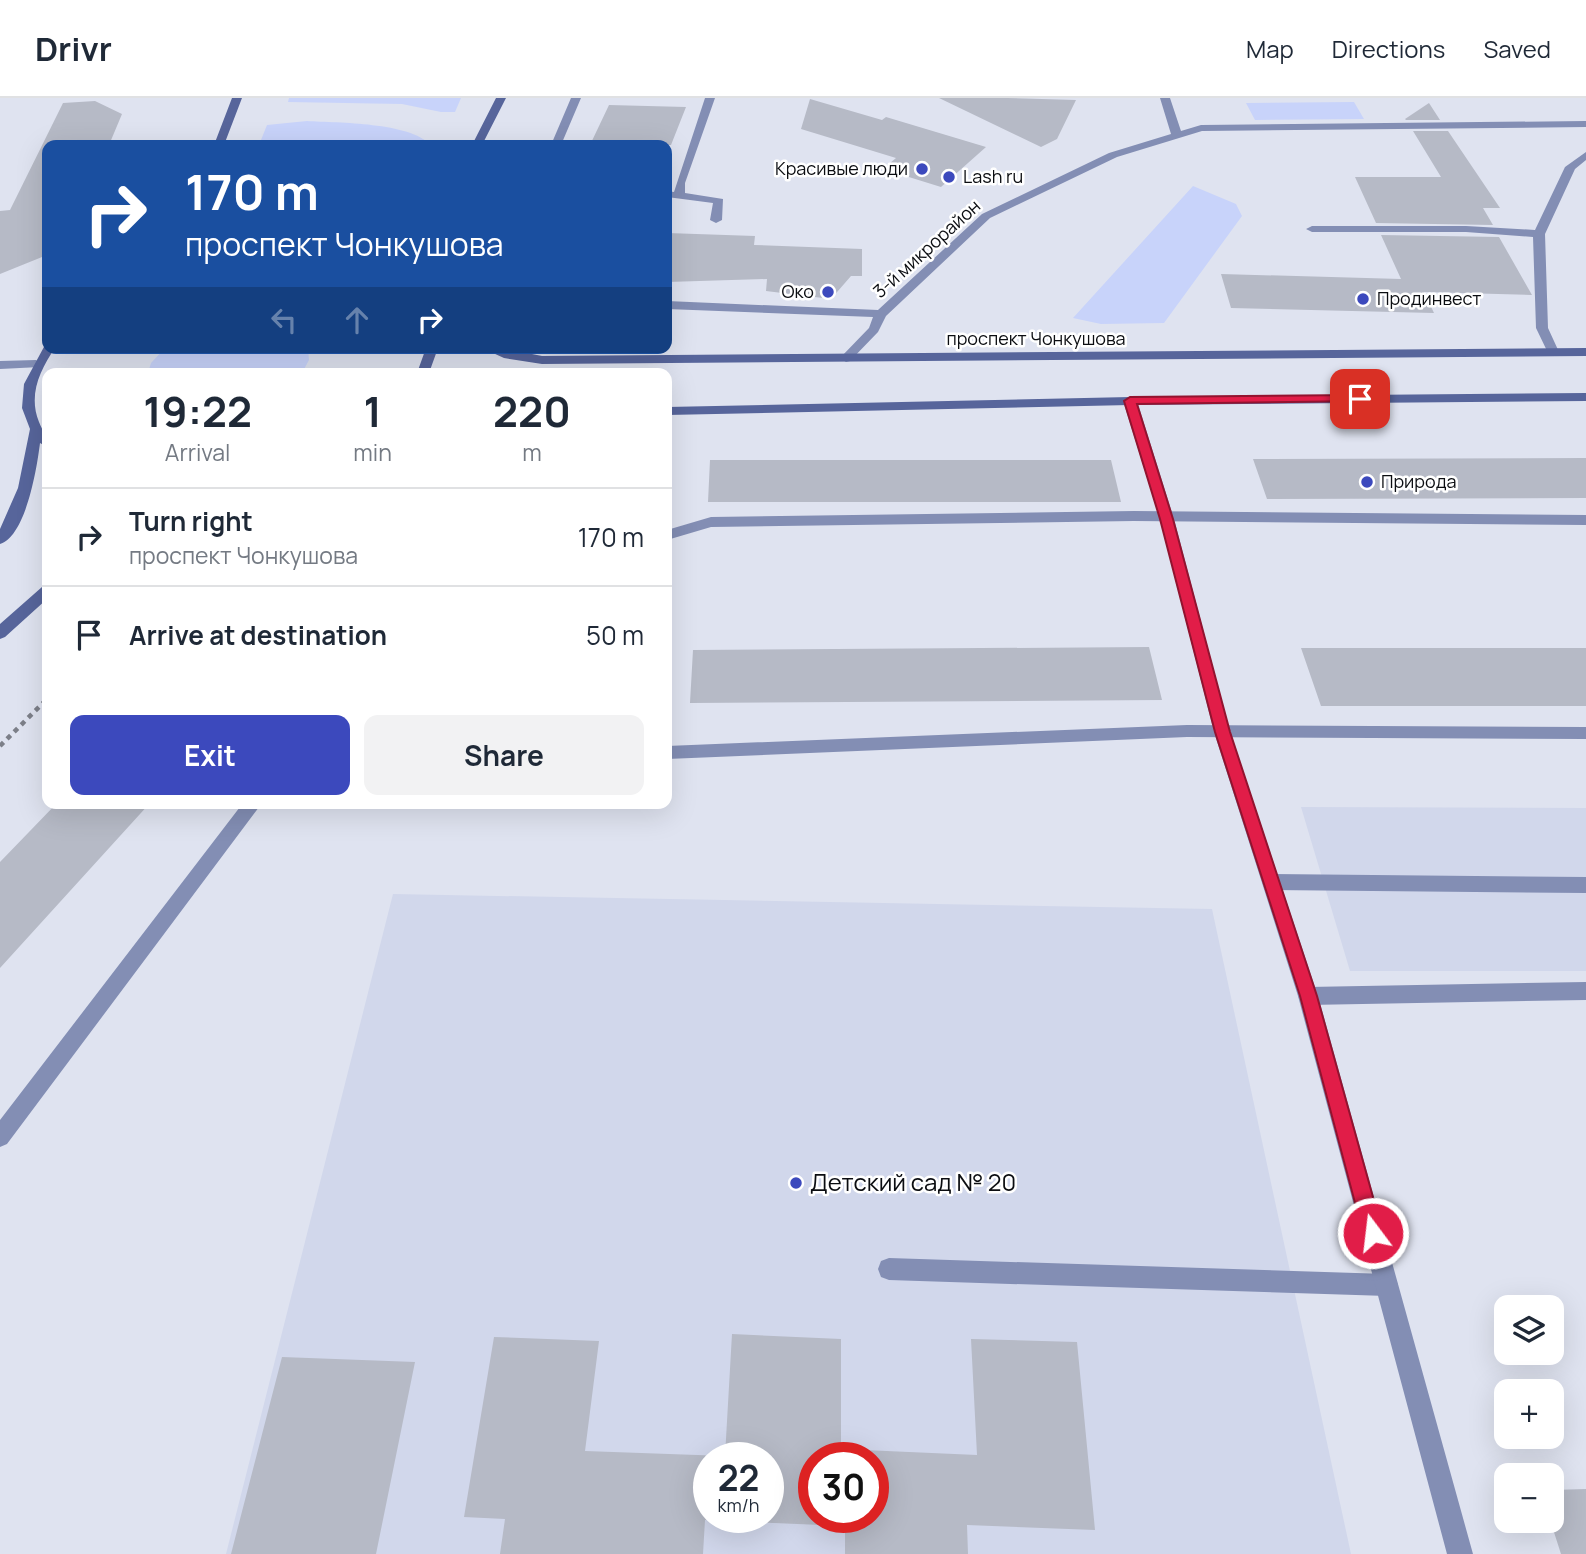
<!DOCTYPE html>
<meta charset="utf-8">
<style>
:root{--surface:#fff;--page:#f2f2f3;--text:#1f2937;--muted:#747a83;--line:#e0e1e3;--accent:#3c49bd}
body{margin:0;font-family:Manrope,sans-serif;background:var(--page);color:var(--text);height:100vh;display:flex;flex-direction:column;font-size:26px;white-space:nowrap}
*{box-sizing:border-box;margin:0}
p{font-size:23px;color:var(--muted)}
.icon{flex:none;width:38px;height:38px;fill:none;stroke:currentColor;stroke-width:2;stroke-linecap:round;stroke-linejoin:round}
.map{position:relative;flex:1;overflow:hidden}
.details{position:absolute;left:42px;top:270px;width:630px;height:441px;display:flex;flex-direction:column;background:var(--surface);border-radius:14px;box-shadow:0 7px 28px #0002}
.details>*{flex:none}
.hud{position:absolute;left:42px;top:42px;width:630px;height:214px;border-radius:14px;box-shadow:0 7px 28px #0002;background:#1a4fa0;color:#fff;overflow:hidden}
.controls{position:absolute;left:1494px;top:1197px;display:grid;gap:14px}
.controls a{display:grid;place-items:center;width:70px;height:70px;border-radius:14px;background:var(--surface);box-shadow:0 7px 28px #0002;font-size:35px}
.speed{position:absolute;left:693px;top:1344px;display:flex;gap:14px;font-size:35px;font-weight:700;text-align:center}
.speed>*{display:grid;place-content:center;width:91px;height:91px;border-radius:50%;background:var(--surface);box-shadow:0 7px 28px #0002;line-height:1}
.speed small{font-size:18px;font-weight:400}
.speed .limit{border:10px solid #d22;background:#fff;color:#111}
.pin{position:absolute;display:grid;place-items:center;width:60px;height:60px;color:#fff;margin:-30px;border-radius:14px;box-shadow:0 4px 10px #0006}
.me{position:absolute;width:77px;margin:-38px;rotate:345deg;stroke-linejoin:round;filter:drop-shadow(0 0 5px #0008)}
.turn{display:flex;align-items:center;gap:24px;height:147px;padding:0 28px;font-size:32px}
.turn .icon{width:91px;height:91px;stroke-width:2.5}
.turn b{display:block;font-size:49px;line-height:60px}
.lanes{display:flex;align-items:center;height:66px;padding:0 28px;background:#0003;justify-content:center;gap:35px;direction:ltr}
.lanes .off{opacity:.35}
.eta{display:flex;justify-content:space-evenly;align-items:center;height:119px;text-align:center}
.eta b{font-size:42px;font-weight:700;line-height:49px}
.button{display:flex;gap:14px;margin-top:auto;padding:14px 28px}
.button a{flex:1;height:80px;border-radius:14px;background:var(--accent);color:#fff;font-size:28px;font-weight:700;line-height:80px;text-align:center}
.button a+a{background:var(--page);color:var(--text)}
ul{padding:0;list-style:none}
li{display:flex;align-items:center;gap:21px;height:98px;padding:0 28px;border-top:2px solid var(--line)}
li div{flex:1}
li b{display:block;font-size:26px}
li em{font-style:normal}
header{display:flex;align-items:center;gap:42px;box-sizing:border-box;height:98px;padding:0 35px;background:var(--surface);border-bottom:2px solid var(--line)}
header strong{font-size:33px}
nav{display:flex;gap:38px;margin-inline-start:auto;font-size:24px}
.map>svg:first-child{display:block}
</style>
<header>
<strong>Drivr</strong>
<nav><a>Map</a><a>Directions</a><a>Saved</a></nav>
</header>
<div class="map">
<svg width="1586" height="1456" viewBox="0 0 1586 1456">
<rect width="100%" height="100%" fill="#dfe3f0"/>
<path fill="#d1d7eb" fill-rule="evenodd" d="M1301,709L1586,710V873H1350Z
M393,796L1212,811L1351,1456H226ZM709,1360H768V1419H709ZM814,1360H873V1419H814Z"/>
<path fill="#c8d3fa" d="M289,0H461L455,14H441L402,6L288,4Z
M1354,4L1364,21L1255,22L1246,5Z
M307,23C339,25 409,24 431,47H259L267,27Z
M1193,88L1236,106L1242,118L1164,225L1101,226L1073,220Z
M165,250H308L309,262L302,275H148L151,265Z"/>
<path fill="#b6bac6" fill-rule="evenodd" d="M939,0H1007L1076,2L1057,41L1041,49Z
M810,1L882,22L886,19L986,49L941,89L883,71L896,60L801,31Z
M95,3L122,16L109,47H47V157L0,176V113L10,112L63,5Z
M1429,5L1440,22H1406L1405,21Z
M609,7L686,9L671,47H590Z
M1413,33H1448L1500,110H1483L1493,127L1376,125L1355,79H1441Z
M667,135L755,138L754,147L862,151V178H851L831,201L766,193L767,181L667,184Z
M1381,137L1499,139L1532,197L1424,194L1434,215L1231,210L1221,176L1401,181Z
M1586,360V400L1267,401L1253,361Z
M710,362H1111L1121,404H708Z
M1149,549L1162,602L690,605L693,552Z
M1301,550H1586V608H1321Z
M57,705H150L0,870V764Z
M732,1236L841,1241V1351L977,1357L971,1241L1077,1244L1095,1432L967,1427L968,1456H845V1428L705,1422L703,1456H500L505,1421L464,1419L494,1239L599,1243L585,1353L725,1358ZM709,1360H768V1419H709ZM814,1360H873V1419H814Z
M282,1259L415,1264L376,1456H231Z
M1586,1391V1456H1561L1552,1428V1392Z"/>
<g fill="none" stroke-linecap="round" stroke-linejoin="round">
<path stroke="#7c7f88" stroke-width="4.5" stroke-dasharray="5 5" stroke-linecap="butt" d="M0,648L47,601"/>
<path fill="#838eb4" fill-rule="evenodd" d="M571,0H581L561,47H551Z
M705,0H715L685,85V95L723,101L722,122L716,125L710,122L713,105L667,99V93L674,94Z
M1160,0H1170L1181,33L1201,27L1586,23V29L1202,33L1117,59L990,120L886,218L878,234L850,263L846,264L840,260L869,230L873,219L667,211V203L878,212L982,116L1109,55L1171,36Z
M1586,54V62L1575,71L1545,136L1548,230L1559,254L1557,257H1549L1536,230L1533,139L1466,134H1312L1306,131L1312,128H1466L1535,132L1565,69Z
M36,262L42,266L40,269L0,271V263Z
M1134,413L1586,417V427L1134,423L711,429L667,442V432L711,419Z
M1187,627L1586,629V641L1187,639L667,661V648Z
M243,705H262L7,1046L0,1049V1022Z
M1271,776L1586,779V795L1271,792L1265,789L1262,784L1265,779Z
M1586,884V902L1308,907L1301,904L1298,898L1301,892L1308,889Z
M889,1160L1387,1176L1395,1179L1398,1187L1395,1195L1387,1198L889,1182L881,1179L878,1171L881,1163Z"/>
<path fill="#838eb4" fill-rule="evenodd" d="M1130,299L1137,303L1174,421L1230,634L1318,898L1473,1456H1447L1298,898L1214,634L1160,421L1123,303Z"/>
<path fill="#57659b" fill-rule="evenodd" d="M232,0H242L224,47H214Z
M496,0H506L482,47H472Z
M45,247L55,250C40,272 28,297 39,324C43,334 47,337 47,349L40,345C37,370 26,438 0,446V431L18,390L30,331L22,310L24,286Z
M426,250H438L429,275H417Z
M482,250H501L542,258L1586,250V258L542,266L504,260Z
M1586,295V303L1130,307L667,317V309L1130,299Z
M47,488V501L5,539L0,541V526L42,489Z"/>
</g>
<path fill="#e11d48" stroke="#92132f" stroke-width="2" d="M1360,297L1364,298V303L1137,306L1173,421L1230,634L1317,898L1383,1135L1380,1142L1373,1144L1366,1142L1363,1135L1300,898L1215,634L1160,421L1124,303L1130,299Z"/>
<g fill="#3c49bd" stroke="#fff" stroke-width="2.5">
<circle cx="922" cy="71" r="7"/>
<circle cx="949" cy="79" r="7"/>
<circle cx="828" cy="194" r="7"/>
<circle cx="1363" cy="201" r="7"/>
<circle cx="1367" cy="384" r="7"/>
<circle cx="796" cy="1085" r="7"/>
</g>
<g text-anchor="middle" stroke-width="5" stroke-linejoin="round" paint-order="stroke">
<g font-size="18" fill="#0b0d11" stroke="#fff" text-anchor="start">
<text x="908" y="77" text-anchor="end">Красивые люди</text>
<text x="963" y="85">Lash ru</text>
<text x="814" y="200" text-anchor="end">Око</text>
<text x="1377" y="207">Продинвест</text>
<text x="1381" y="390">Природа</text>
</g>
<g font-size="18" fill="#0b0d11" stroke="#fff">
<text transform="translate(927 151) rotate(-42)" y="6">3-й микрорайон</text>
<text x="1036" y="247">проспект Чонкушова</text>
</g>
<g font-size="24" fill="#0b0d11" stroke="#fff" text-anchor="start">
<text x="810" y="1093">Детский сад № 20</text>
</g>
</g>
</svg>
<div class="controls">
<a><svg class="icon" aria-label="layers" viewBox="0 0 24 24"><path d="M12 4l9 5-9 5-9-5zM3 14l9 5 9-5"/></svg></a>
<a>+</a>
<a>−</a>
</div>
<div class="speed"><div>22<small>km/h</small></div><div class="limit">30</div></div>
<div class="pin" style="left:1360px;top:301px;background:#d93025"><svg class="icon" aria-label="arrive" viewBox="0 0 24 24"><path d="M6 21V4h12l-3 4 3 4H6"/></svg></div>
<svg class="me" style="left:1373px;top:1135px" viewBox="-20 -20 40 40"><circle r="17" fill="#e11d48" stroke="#fff" stroke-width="3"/><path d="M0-11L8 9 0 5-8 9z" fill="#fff"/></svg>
<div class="hud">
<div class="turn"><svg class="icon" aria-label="right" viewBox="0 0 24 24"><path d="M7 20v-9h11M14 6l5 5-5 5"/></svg><div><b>170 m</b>проспект Чонкушова</div></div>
<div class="lanes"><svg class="icon off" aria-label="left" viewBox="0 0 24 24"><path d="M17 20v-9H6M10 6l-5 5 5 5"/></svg><svg class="icon off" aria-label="ahead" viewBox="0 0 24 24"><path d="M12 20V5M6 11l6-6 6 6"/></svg><svg class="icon" aria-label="right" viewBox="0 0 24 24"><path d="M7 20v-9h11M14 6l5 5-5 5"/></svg></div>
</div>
<section class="details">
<div class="eta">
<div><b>19:22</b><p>Arrival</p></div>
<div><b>1</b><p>min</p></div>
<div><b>220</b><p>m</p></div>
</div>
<ul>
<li><svg class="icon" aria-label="right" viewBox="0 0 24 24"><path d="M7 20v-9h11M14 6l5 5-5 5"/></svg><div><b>Turn right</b><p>проспект Чонкушова</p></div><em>170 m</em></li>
<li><svg class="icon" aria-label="arrive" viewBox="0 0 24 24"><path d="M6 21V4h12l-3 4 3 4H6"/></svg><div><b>Arrive at destination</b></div><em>50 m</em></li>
</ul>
<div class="button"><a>Exit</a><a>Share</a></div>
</section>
</div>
